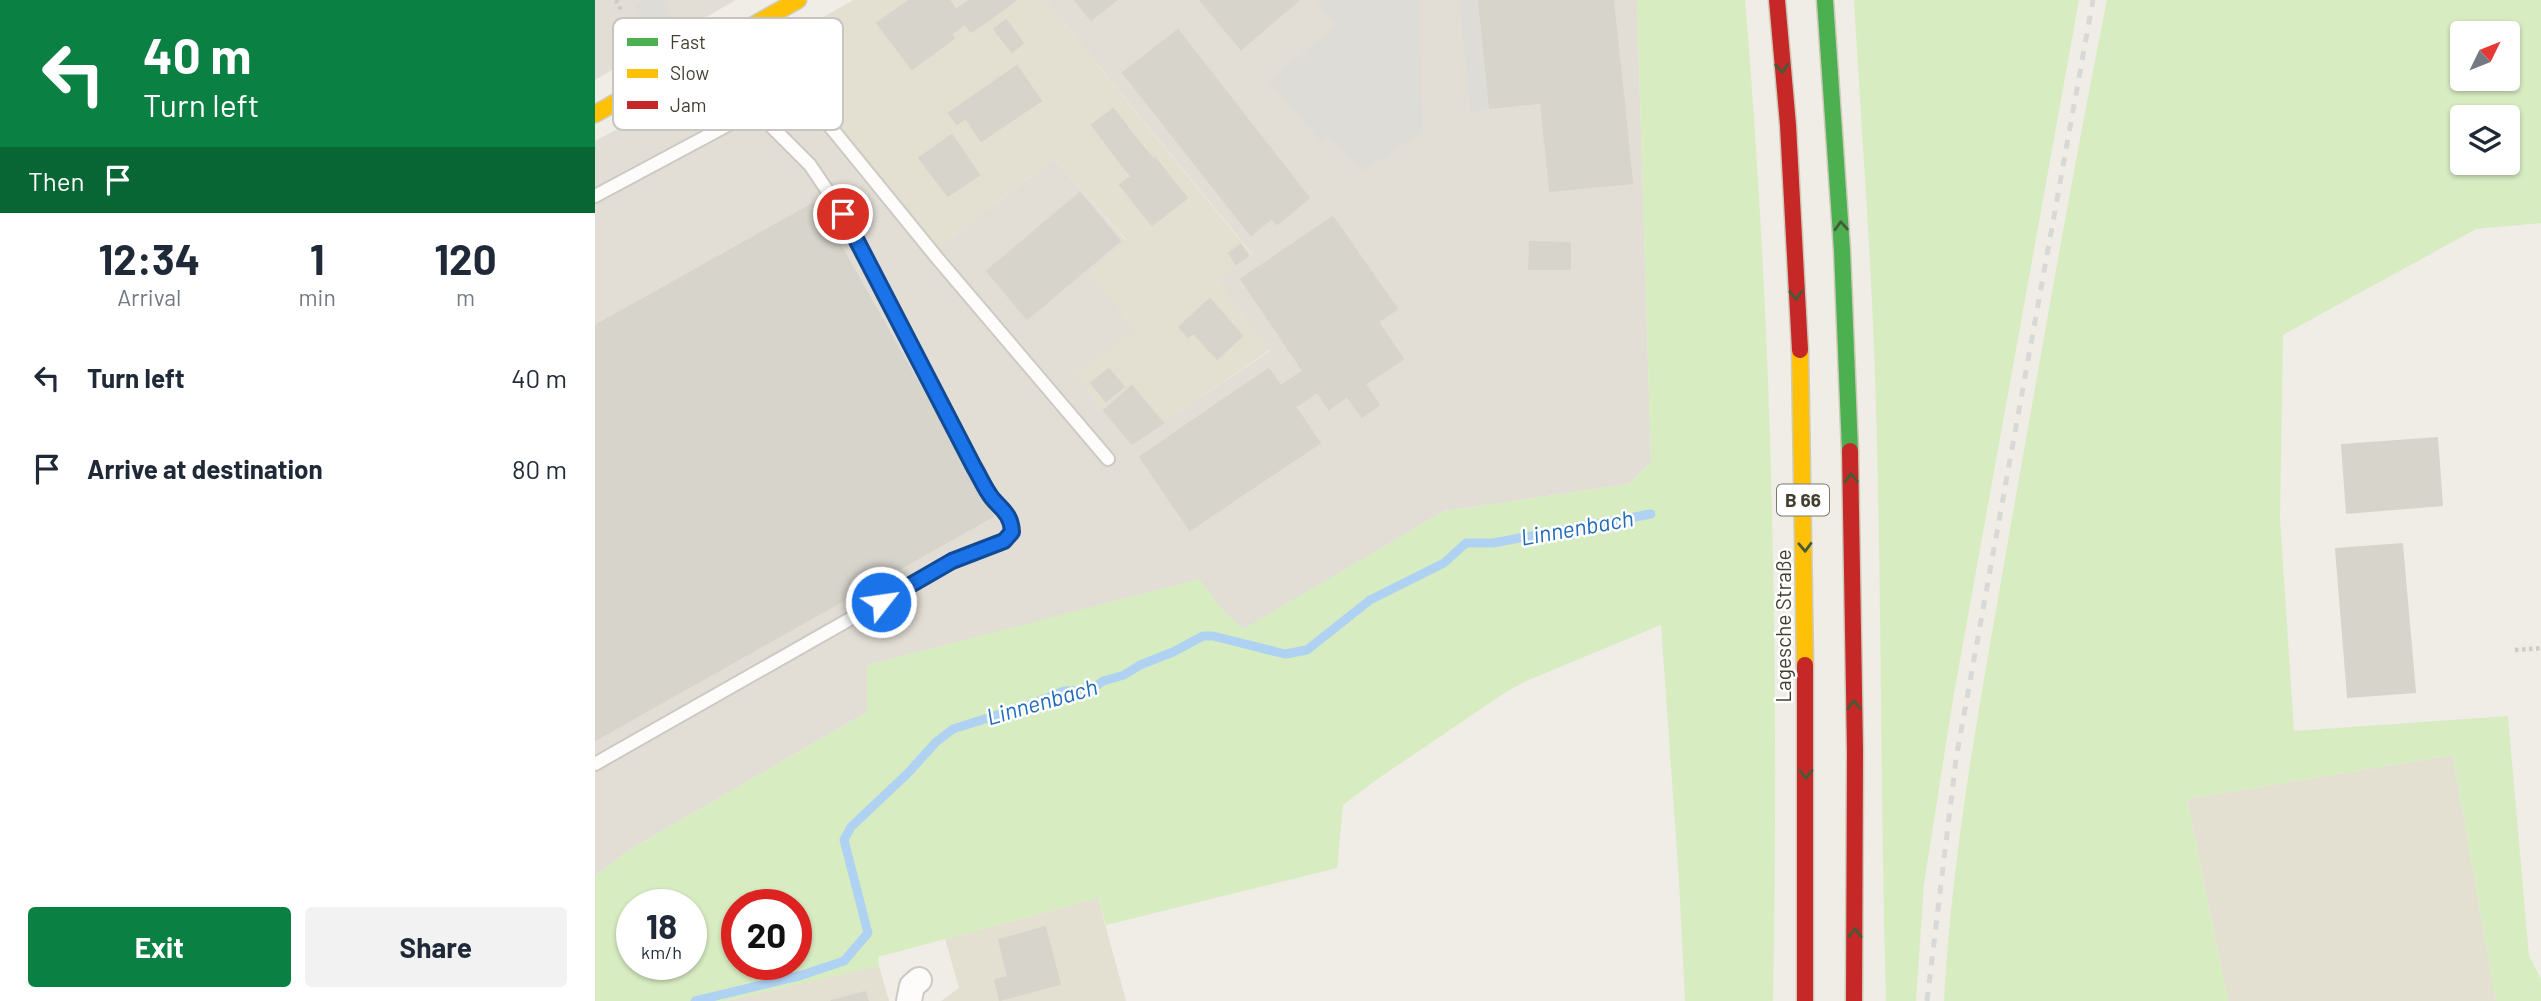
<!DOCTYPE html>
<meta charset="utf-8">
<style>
:root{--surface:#fff;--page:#f2f2f3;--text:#1f2937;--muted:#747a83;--accent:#0b8043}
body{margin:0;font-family:Barlow,sans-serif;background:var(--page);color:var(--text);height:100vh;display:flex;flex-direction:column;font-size:26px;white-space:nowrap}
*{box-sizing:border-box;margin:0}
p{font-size:23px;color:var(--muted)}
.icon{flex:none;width:38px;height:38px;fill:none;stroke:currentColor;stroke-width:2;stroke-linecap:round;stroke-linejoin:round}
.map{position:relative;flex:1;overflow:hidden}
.details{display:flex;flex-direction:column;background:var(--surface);width:595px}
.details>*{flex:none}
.top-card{background:#0b8043;color:#fff;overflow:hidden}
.needle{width:46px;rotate:47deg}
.tools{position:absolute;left:1855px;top:21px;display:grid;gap:14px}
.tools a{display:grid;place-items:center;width:70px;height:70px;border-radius:7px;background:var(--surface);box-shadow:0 2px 5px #0004;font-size:35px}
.speed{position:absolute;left:21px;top:889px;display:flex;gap:14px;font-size:35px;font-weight:700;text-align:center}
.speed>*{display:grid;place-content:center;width:91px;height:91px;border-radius:50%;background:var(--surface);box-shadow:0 2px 5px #0004;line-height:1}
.speed small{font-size:18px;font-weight:400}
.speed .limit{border:10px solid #d22;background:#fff;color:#111}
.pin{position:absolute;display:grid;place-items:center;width:60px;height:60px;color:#fff;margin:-30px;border:4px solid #fff;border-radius:50%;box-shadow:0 2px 7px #0007}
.me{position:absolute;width:77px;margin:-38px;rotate:60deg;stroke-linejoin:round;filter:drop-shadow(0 0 5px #0008)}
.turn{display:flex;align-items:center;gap:24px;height:147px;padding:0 28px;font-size:32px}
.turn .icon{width:91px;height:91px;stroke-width:2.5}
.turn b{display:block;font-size:49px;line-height:60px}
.then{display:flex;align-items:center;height:66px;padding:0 28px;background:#0003;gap:14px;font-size:26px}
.eta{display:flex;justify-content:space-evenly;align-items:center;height:119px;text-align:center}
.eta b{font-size:42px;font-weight:700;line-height:49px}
.primary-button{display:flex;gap:14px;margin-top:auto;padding:14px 28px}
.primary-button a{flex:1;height:80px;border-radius:7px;background:var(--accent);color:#fff;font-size:28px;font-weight:700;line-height:80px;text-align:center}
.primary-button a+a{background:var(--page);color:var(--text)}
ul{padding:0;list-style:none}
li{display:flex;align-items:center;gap:21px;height:91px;padding:0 28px}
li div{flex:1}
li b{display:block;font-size:26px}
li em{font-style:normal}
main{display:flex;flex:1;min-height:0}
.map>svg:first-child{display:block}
</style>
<main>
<section class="details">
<div class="top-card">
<div class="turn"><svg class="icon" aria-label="left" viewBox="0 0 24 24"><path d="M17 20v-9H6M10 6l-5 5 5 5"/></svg><div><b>40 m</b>Turn left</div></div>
<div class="then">Then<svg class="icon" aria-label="arrive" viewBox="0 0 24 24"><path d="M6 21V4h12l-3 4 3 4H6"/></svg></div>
</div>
<div class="eta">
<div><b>12:34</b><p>Arrival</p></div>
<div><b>1</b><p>min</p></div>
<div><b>120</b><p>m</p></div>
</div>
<ul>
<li><svg class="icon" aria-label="left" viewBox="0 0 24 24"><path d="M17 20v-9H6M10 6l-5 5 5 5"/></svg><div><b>Turn left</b></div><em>40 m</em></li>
<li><svg class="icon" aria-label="arrive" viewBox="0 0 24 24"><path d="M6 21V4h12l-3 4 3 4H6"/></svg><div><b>Arrive at destination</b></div><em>80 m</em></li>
</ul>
<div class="primary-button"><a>Exit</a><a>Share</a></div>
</section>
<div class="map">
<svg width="1946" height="1001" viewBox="0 0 1946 1001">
<rect width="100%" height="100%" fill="#efede5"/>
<path fill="#e4e0d1" d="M258,0H450L658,256L622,281L675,350L537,444L477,373L494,274L531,240L459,159L332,256L162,55Z
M1858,755L1901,1001H1633L1592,799Z
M503,898L531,1001H346L364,988L350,939Z
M284,966L294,1001H130L254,972Z"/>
<path fill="#e2ded6" d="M0,0H141L0,80Z
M450,0H1042L1056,462L1034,484L849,511L648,630L626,608L272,712L34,850L0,876V141L162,55L332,256L459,159L531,241L494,274L541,331L478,373L537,443L675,351L622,281L658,255Z"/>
<path fill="#d8ecc2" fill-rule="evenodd" d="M1042,0H1150C1178,333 1184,667 1178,1001H1090L1084,881L1066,625L931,681L911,692L781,780L748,805L742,868L511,925L503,898L283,957L284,966L130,1001H0V876L34,850L272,712V665L604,579L626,608L648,629L849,511L1034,484L1056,462ZM37,905H96V964H37ZM142,905H201V964H142Z
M1259,0H1484L1358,699L1329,884L1321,1001H1291C1285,793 1287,584 1280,376C1276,250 1266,125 1259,0Z
M1512,0H1946V223L1881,229L1688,335L1685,519L1699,731L1913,716L1934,956L1946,979V1001H1901L1858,755L1592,799L1633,1001H1349C1357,846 1387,693 1413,541C1445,360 1476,180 1512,0ZM1867,33H1913V79H1867ZM1867,117H1913V163H1867Z"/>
<path fill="#dedcd6" d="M51,0H68L82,28L57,40L40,5Z
M721,0H824L828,133L766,171L736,136L726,142L674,81L740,26Z
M864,0H884L895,108L876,112Z"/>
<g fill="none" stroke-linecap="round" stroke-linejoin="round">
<path stroke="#b0d2f2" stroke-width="9" d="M100,1001L204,976L249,961L273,933L249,840L256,827L314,772L341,742L358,729L437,704L469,691H495L508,681L529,675L545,665L578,652L608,636H618L690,654L712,650L775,600L849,563L871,543H898L1056,514"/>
</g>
<path fill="#d7d4cc" stroke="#d7d4cb" stroke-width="2" d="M315,0H354L361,10L375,0H382L395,19L376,32L370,24L356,34L359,38L317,69L282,23Z
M382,0H421L395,19Z
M480,0H521L496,20Z
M605,0H704L646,49Z
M884,0H1018L1028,94L895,108Z
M411,20L428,43L417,52L399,29Z
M583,30L714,198L682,224L677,218L656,235L528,73Z
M422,66L446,101L386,141L371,118L362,124L354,113Z
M1028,94L1037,183L955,191L946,103Z
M518,109L528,121L507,138L497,125Z
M528,121L538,135L517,152L507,138Z
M357,135L384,175L353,196L324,158Z
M538,135L558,159L536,176L517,152Z
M560,158L592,198L557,225L525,185Z
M485,193L525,241L432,319L392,271Z
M221,202L398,516L0,740V326Z
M738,217L802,309L783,322L808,359L770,384L784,405L767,417L752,396L734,409L646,279Z
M935,242L975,243V269H934Z
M646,245L653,256L641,264L634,253Z
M615,299L647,336L622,359L599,333L593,337L584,327Z
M514,369L529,387L511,401L496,383Z
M674,369L725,443L681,472L631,398Z
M708,371L722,392L700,407L686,386Z
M537,386L568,423L537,444L509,410Z
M631,398L681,472L595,530L545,457Z
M1842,438L1847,505L1752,513L1747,445Z
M1807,544L1820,692L1753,697L1741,549Z
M450,927L465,984L405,1000L400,980L413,977L404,940Z
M270,992L273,1001H236Z"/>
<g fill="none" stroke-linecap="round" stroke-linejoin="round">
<g stroke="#cccac3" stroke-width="16">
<path id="lane" d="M155,28L343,259L513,459
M0,196L142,120L106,55
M0,764L357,561L409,541L417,532C416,514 407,510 397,498C390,489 385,477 379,467L248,214L215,165L171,121L142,120"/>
</g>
<g stroke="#cccac3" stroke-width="28">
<path id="street" d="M314,1001L317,986L324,980"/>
</g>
<g stroke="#cfcbbb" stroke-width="19">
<path id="fast" d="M1230,0L1247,250L1255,451"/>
</g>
<g stroke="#cfcbbb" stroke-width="19">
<path id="slow" d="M0,114L203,0
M1205,350L1210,665"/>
</g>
<g stroke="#cfcbbb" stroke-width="19">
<path id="jam" d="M1182,0L1193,125L1205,350
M1255,451L1260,751L1259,1001
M1210,1001V665"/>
</g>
<path stroke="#cdcbc5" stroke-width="4.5" stroke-dasharray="3.5 3.5" stroke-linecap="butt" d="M21,0L27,12
M1920,650L1946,648"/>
<use href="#lane" stroke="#fdfcfb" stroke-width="12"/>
<use href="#street" stroke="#fdfcfb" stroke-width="24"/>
<use href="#fast" stroke="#4caf50" stroke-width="16"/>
<use href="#slow" stroke="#ffc107" stroke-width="16"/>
<use href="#jam" stroke="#c62828" stroke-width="16"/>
<path stroke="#d8d8d7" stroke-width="5" stroke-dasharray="9 9" stroke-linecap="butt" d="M1332,1001L1361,759L1498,0"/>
</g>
<defs><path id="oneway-chevron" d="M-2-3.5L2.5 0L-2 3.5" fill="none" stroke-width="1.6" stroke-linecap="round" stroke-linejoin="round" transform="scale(1.75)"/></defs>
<g stroke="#465a39">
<use href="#oneway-chevron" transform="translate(1187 68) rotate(86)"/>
<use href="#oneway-chevron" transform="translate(1246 226) rotate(-93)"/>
<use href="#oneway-chevron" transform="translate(1201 295) rotate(88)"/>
<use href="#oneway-chevron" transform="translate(1256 478) rotate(-92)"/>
<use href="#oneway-chevron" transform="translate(1210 547) rotate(88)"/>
<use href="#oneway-chevron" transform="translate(1259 705) rotate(-90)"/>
<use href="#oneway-chevron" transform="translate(1211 774) rotate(90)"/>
<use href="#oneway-chevron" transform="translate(1260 933) rotate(-89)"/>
</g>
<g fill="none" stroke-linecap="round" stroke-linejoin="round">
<g stroke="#114b97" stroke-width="18">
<path id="route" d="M248,214L379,467C385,477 390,489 397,498C407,510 416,514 417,532L409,541L357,561L286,602"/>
</g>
<use href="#route" stroke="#1a73e8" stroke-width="12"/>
</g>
<g text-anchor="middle" stroke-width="5" stroke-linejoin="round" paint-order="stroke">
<rect fill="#fff" stroke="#7c786f" stroke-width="2" x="1182" y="484.5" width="52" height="31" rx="5"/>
<g font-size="19" font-weight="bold" fill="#443e31">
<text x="1208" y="507">B 66</text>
</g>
<g font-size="21" fill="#443e31" stroke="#fff">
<text transform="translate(1189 626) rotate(-90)" y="7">Lagesche Straße</text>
</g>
<g font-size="23" font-style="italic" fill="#216cba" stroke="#fff">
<text transform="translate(982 528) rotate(-10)" y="8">Linnenbach</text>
<text transform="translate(447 702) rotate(-16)" y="8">Linnenbach</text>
</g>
</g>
<rect x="18" y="18" width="230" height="112" rx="10" fill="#fff" stroke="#c7c5c1" stroke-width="2"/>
<rect x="32" y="38" width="31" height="8" fill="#4caf50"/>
<rect x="32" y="69" width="31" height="9" fill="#ffc107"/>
<rect x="32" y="101" width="31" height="8" fill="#c62828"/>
<g font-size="19" fill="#443e31">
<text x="75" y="49">Fast</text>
<text x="75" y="80">Slow</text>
<text x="75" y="112">Jam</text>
</g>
</svg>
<div class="tools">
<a><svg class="needle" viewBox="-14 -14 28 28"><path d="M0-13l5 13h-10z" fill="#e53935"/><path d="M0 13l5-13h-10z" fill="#747a83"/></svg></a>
<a><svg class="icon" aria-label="layers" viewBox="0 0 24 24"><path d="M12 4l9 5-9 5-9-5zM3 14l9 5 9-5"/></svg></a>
</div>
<div class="speed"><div>18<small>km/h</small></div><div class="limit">20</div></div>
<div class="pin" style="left:248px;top:214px;background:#d93025"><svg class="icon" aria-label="arrive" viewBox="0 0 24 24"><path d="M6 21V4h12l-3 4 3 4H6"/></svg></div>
<svg class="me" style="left:286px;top:602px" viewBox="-20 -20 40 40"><circle r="17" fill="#1a73e8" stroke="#fff" stroke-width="3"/><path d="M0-11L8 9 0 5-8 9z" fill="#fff"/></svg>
</div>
</main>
